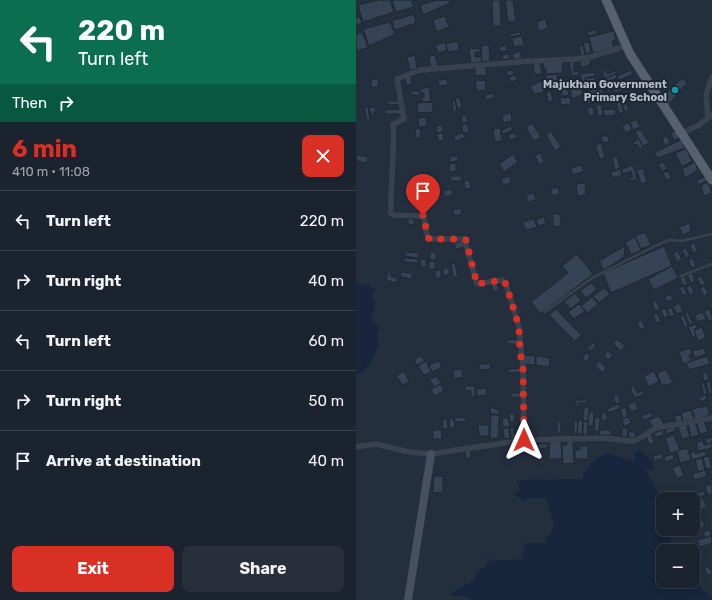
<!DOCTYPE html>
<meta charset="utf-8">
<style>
:root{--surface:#1b232e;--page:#282f3a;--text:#f1f3f6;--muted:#a0a4aa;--line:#39404a;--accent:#d93025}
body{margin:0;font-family:Rubik,sans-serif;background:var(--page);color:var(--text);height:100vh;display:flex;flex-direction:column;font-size:15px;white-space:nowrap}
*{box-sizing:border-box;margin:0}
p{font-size:13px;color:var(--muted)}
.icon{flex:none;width:22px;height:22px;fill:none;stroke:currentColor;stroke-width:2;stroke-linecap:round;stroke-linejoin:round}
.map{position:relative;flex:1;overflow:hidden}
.side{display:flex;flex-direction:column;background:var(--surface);width:356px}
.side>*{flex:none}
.banner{background:#0b6e4f;color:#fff;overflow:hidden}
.buttons{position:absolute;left:300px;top:492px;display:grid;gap:8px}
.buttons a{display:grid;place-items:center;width:44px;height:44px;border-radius:8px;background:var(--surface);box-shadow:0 2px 10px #0003,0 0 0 1px var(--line);font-size:20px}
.pin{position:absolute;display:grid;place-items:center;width:34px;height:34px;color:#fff;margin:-41px -17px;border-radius:50% 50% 50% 0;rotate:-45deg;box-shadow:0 0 4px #0007}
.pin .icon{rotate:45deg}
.me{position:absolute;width:44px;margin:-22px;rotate:0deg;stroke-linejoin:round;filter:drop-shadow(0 0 3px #0008)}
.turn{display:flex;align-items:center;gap:14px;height:84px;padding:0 12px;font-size:18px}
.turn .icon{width:52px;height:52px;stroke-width:2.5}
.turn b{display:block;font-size:28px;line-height:34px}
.then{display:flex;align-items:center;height:38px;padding:0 12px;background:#0003;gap:8px;font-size:15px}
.round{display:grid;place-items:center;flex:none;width:42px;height:42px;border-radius:8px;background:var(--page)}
.overview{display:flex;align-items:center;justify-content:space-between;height:68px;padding:0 12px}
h1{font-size:24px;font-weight:700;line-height:30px;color:var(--accent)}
.action{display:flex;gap:8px;margin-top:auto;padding:8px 12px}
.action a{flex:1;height:46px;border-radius:8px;background:var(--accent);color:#fff;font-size:16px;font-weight:700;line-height:46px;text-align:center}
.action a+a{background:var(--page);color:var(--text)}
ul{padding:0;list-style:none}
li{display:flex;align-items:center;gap:12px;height:60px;padding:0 12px;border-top:1px solid var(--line)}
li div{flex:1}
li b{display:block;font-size:15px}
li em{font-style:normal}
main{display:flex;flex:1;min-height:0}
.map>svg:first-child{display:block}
</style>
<main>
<section class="side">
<div class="banner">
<div class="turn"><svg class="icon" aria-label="left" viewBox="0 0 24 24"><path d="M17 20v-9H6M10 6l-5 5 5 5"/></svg><div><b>220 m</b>Turn left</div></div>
<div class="then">Then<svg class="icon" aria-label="right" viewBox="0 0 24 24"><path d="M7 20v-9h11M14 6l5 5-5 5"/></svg></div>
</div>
<div class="overview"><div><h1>6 min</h1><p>410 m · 11:08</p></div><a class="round" style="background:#d93025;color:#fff"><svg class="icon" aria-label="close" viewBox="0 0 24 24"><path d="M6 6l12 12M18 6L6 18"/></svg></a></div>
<ul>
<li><svg class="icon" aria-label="left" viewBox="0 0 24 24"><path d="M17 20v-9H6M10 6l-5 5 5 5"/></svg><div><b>Turn left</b></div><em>220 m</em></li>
<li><svg class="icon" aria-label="right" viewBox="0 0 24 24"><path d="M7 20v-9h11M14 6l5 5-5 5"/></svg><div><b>Turn right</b></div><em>40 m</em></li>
<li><svg class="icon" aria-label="left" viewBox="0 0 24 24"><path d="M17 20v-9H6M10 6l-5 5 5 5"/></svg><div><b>Turn left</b></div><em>60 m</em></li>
<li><svg class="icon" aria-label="right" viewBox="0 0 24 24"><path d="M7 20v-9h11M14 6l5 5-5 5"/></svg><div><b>Turn right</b></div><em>50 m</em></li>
<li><svg class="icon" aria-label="arrive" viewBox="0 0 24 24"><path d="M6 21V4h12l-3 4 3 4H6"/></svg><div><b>Arrive at destination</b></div><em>40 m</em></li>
</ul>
<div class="action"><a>Exit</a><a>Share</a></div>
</section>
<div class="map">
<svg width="356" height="600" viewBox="0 0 356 600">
<rect width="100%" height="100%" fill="#242f3e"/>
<path fill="#17263c" d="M0,284L13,285L19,290L15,296L20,300L15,319L23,328L21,343L23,345L19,353L20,355C14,361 9,375 0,373Z
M283,449L297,462L298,470L289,469L307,502V529H320L310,551H307V581H327L338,588L341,585L356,597V600H117L108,596H94V594L119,580L120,574L131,564L133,563L131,560V557L135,561L167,559L169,543H191L189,536H194L198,525L190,498H173L166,501V498L158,495L159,492L164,490L163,485L159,482L166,480L226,479L228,473L234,468L233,464L250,453L280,462L278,454Z"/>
<path fill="#364354" stroke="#1f2835" d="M23,0H34L38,12L7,22L2,5Z
M36,0H55L58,7L40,12Z
M81,0L98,1L67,15L64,5Z
M138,0H144L145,26H137L136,1Z
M149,0H157L160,21L152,22Z
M58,14L60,23L39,30L36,21Z
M89,16L93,27L81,32L77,20Z
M4,17L6,23L0,25V18Z
M189,19L192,28L183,31L181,22Z
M34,22L39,34L13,46L7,29Z
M239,29L241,34L233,36L231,32Z
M258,31L260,40L256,41L258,48L237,53L233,37Z
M6,32L12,47L2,51L0,45V35Z
M164,32L165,35L154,37L153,34Z
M166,36L168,45L158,47L156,38Z
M102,41L103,50L92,52L90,44Z
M89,42L91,50L82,53L79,45Z
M233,42L235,52L230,54L227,43Z
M133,45L134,61L126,62L125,46Z
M150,45L151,51L144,52L143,47Z
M227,45L229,55H225L223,46Z
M124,48V52H119V57H125L126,62L115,63L113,49Z
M164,51L166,58L158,60L156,54Z
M153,54L154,59L147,60L146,55Z
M59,55L61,69L54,70L51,57Z
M79,55L82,67L75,69L73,56Z
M233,58L235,64L225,68L224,62Z
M207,61L206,73L190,74V69H188L187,62Z
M177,62H184L186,74H178Z
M213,62H218V72L223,71V75L216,76Z
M129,65L131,75L119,76V66Z
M157,70L158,75L151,76L150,71Z
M250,70L251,74L259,71L260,74L249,78L246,71Z
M275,70L277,74L263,80L261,76Z
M238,72L239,76L229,78V83L227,84L224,74Z
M201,74L202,82L190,83V75Z
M260,74L261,78L253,81L256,90L252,92L247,79Z
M55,75L56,84L50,85L49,76Z
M160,75L161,80L154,82L153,77Z
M218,77L219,85L214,86L212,78Z
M238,77L240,80L231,83L229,79Z
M326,78L331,83L311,106L305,98Z
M15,79H22V87H15Z
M91,79L92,85L83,86L82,80Z
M129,80L130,90L121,91L119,81Z
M186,81L188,92L178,94L174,86Z
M248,81L250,86L241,89L240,84Z
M268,84L270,89L259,93L257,88Z
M73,87L75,101L66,102V97H68V93L64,92V89Z
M211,87L213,95L206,96L205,88Z
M225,88L227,94L216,99L214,90Z
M247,89L249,101L231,104L229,91Z
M54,91H64V95H55Z
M195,91L197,101L192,102L190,92Z
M137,93L138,98L130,100L129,95Z
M214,97L215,104L205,105L204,98Z
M99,98H104L106,108H101Z
M268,98L273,110L269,112L264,100Z
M263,99L268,112L263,114L260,101Z
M99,100L101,111L97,112L96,101Z
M31,101H43L44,105L31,104Z
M76,102L77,112L62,113L61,103Z
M245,104L247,115L242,116L240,105Z
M8,107H12L14,120H11Z
M19,107L20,113H17L18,117H16L13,108Z
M232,107H237L238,116L232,115Z
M46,109V114H29V110Z
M259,109L260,115L249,116L247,110Z
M155,113L156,121L147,123L146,115Z
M110,115L112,123H106L105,116Z
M70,117L71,126L63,127L62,118Z
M281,120L284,127L277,130L274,122Z
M176,123L185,137L178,141L170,128Z
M273,123L276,130L269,133L266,125Z
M106,124H112L113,132L107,133Z
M86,125L87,132L81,133L80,126Z
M155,126L157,130L147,134L146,130Z
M64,128L65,138H60L59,129Z
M144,128L146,141L139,142L137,129Z
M284,129L293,143L287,146L279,132Z
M195,131L205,147L199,151L190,135Z
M320,131L324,138L318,140L315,133Z
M87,133L88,140L82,141L81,134Z
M107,133L109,138L99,141L98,136Z
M158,133L161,137L154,140L152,135Z
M245,136H252L253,141L247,143Z
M311,136L314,143L309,146L306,138Z
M283,139L287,147L284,149L281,144L278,145L277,142Z
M325,140L329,148L301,158L299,152Z
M245,143L249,157L244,159L239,145Z
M330,149L336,161L326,167L319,153Z
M184,152L188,161L184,165L179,157Z
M157,154L162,162L148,172L143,164Z
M1,155L12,157L11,163L0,161Z
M94,156H102V160L94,163Z
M261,156L264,168L259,170L256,158Z
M308,162L311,169L306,171L302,164Z
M339,162L342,170L329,178L326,169Z
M100,163V171L94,172L93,164Z
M225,165L228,171L217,175L215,168Z
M277,165L281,179L274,181L273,178L277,177L275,171L267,174L266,169Z
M287,168L291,182L285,184L281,170Z
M264,169L266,175L257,178L255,172Z
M312,171L315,178L310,180L307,173Z
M94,176H106L105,181H95Z
M153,176L155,183L147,185L145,179Z
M349,176L352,180L343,185L340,181Z
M113,180L115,188L109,189L108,181Z
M352,182L356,193L348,196L345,185Z
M229,183L230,195L221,196L220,184Z
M202,187L204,193L197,196L194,189Z
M95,189L97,195L89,197L87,191Z
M178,193L180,200L172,202L170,195Z
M105,208L106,214L98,216L97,210Z
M197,213L205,215L204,227L197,226Z
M188,217L190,224L182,226L180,219Z
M52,218L58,219V225L52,224Z
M178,219L181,227L169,230L167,222Z
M334,223L335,231L327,235L323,227Z
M289,232L295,245L285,249L279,236Z
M279,237L285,250L275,255L269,242Z
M107,241L108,247L100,249L98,243Z
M338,243L342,251L337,253L334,245Z
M269,246L268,257L248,270L243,261Z
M308,246L316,266L255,293L247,273Z
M330,248L334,256L329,258L326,249Z
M322,251L326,260L321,262L317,253Z
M49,252L63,253L62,258L49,256Z
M74,252H80V260H74Z
M221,254L237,274L185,314L175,302L212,273L206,266Z
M48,258L62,259L61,263L48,262Z
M337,258L340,266L336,268L332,260Z
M64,259H70V267H65Z
M73,261H79V269H73Z
M95,263L99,264L102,277H97Z
M316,266L322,278L298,290L292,279Z
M33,268L35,269L34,276L41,278L40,283L30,280Z
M87,268H93V275H87Z
M85,270V278H79V271Z
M44,272L56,273V279L45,277Z
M336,273L339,281L335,283L331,275Z
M328,276L332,284L327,286L324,278Z
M346,276L349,284L345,286L341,278Z
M141,283L143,290L138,292L135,285Z
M235,283L241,289L230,298L224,291Z
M335,285L338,293L334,295L330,287Z
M328,286L331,294L327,296L323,288Z
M349,286L352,294L348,296L344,288Z
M248,288L254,294L243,303L237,296Z
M219,293L225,300L215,309L208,302Z
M314,294L317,299L311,302L309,297Z
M236,297L242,304L231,313L225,306Z
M300,301L304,309L299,311L296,302Z
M323,303L327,311L321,314L317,307Z
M223,304L229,311L218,319L212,312Z
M315,307L319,315L314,317L311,309Z
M309,308L313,316L308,318L305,310Z
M200,309L225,335L219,341L193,315Z
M353,309L356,317V320L353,321L348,311Z
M332,312L337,324L334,325L329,314Z
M347,312L350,319L341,322L339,315Z
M301,313L305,321L300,323L297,315Z
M328,315L332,326L329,328L324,317Z
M286,320L289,328L285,330L281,322Z
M340,324L341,328L338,329L340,337L337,338L332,327Z
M346,327L350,338L342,341L338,330Z
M163,339V344H152L151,340Z
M261,339L269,346L265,351L257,344Z
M237,343L240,346L234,351L231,348Z
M334,348L336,354L333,355L335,361L327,364L323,352Z
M348,348L350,354L339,358L336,351Z
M252,351L257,354L253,360L248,355Z
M230,353L234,356L230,362L226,358Z
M167,355L179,356V365L167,364Z
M64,356L69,361L61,365L58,360Z
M180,356L194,358L193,367L180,365Z
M351,356L354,364L333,370L330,363Z
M70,361L75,372L68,375L62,366Z
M83,361L86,367L76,372L73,365Z
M243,361L250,368L247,373L239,366Z
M123,364H135L134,369L124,370Z
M165,368V372L153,373V369Z
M106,369L107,377L98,379L97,370Z
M310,369L317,383L306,386L301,374Z
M48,371L53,382L47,385L40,376Z
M298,371L303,381L293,387L288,376Z
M351,372L353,380L348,381L346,373Z
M80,376L85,383L79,387L73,380Z
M354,381L356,393L353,394L350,382Z
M348,382L351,394L348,395L345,383Z
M85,384L88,391L78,396L75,389Z
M109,386H119V397L115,396V391L109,390Z
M278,386L281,393L287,390L288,394L279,398L274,388Z
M130,388L131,395L121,396L120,389Z
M155,393H167V398L155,397Z
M261,394L265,402L260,404L257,396Z
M350,395L351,399L344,402L343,397Z
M220,400H231V403H223L222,408H220Z
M279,401L282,409L275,412L272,405Z
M263,404L264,408L253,413L251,409Z
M351,406L354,415L339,419L336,409Z
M135,407L143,410V414H134Z
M228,407H233L232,421H227Z
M270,407L271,417L267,418L264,409Z
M335,410L338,419L327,421L325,413Z
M249,411L252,420H246L245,416Z
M233,412H238L237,426H232Z
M295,412L297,416L288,420L286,416Z
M158,413L159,421L154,422L153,414Z
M135,415H143L142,439L134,438Z
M325,415L326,421L320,422L318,416Z
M303,416L308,424L297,428L293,420Z
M110,417V421L98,422V418Z
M239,417L244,418L243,431H238Z
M272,417L275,423L268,426L266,419Z
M146,418H152L154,427H147Z
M91,419L92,428L87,429L86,420Z
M93,419H98L99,428H94Z
M222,420L227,421L226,434H221Z
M218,421H222L221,435L218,434Z
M227,421L232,422L231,435H227Z
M340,421H348L352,432L344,434Z
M201,422H205V432H201Z
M339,422L343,435L335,437L332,424Z
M330,424L334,437L326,439L322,426Z
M122,425H133V436H123Z
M158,427V434H161V439H155L154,428Z
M318,427L319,431L310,434L309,430Z
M147,428H153L154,439L148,438Z
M266,428H271L272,437H266Z
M77,430H85L86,439H77Z
M244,430H254L256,435H243Z
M307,430L308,435L299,437L298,433Z
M272,432H279L280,438H273Z
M295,434L298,443L293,444L290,435Z
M318,435L324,450L314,453L309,438Z
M356,437V443L350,444L349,439Z
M194,440H205L206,459H193Z
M211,440H217L218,463L207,464L206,445H211Z
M347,440L348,445L356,443V448L343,451L340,443Z
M182,444H191V448L182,449Z
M224,446H232V459H219V450H224Z
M331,448L335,460L324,463L321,451Z
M109,449H114L115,458H110Z
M339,451V454L349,451L350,456L336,460L334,453Z
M306,454L307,458L298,461L297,456Z
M317,454L318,459L309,462L308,457Z
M353,456L356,468L350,469L347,457Z
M346,458L349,470L342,472L339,460Z
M324,465L328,476L321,478L316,468Z
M349,470L351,476L339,480L336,474Z
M78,476H87V492L77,493Z
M356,484V494L352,495L349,486Z
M348,491L349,495L340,499L338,494Z
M347,498L351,507L339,511L337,501Z
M344,511L346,519L337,521V512Z
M347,520L349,527L337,530V522Z
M353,529L355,535L349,538L347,533Z
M355,536L356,543L344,547L341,540Z
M342,546L346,552L337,557V551H333Z
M352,566L356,572L353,576L348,569Z"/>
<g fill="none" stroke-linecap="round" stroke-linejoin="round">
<path stroke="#38414e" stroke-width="2.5" d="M325,276L356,264
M189,312L236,278L297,247L313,240L325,241L356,234"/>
<path stroke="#38414e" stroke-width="5.5" d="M352,117L350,95L356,77
M325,134L343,125L356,115
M168,440L167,369L163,327L150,284L146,280L121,284L108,239H73L70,232L68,216L37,215L35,213C34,183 39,154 37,124L48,119L41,79L64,70L175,61L220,59L234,57L270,46
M0,447L20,444L53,452L75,454L168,440L248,438L275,441H279L300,428L356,418"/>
<path stroke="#465061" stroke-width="8" d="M52,600L75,454"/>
<path stroke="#56606e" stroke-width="9" d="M250,0L274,54L356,180"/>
</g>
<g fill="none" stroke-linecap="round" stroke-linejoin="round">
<path stroke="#d93025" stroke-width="7" stroke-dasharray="0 12.6" d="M67,215L69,216L70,232L73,239H108L110,240L121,284L146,280L150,284L163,327L164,352L167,369L168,440"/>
</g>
<circle fill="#0f9aa8" stroke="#1d2633" stroke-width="1.5" cx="319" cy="90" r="4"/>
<g text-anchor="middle" stroke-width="4" stroke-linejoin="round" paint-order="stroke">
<g font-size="11" font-weight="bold" fill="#b4bcc9" stroke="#1d2633" text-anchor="end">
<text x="311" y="88">Majukhan Government<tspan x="311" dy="13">Primary School</tspan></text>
</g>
</g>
</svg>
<div class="buttons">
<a>+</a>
<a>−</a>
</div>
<div class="pin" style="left:67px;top:215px;background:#d93025"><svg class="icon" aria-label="arrive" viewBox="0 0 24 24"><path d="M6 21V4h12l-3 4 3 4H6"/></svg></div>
<svg class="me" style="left:168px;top:440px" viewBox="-20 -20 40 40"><path d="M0-17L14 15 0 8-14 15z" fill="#d93025" stroke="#fff" stroke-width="4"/></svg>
</div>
</main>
